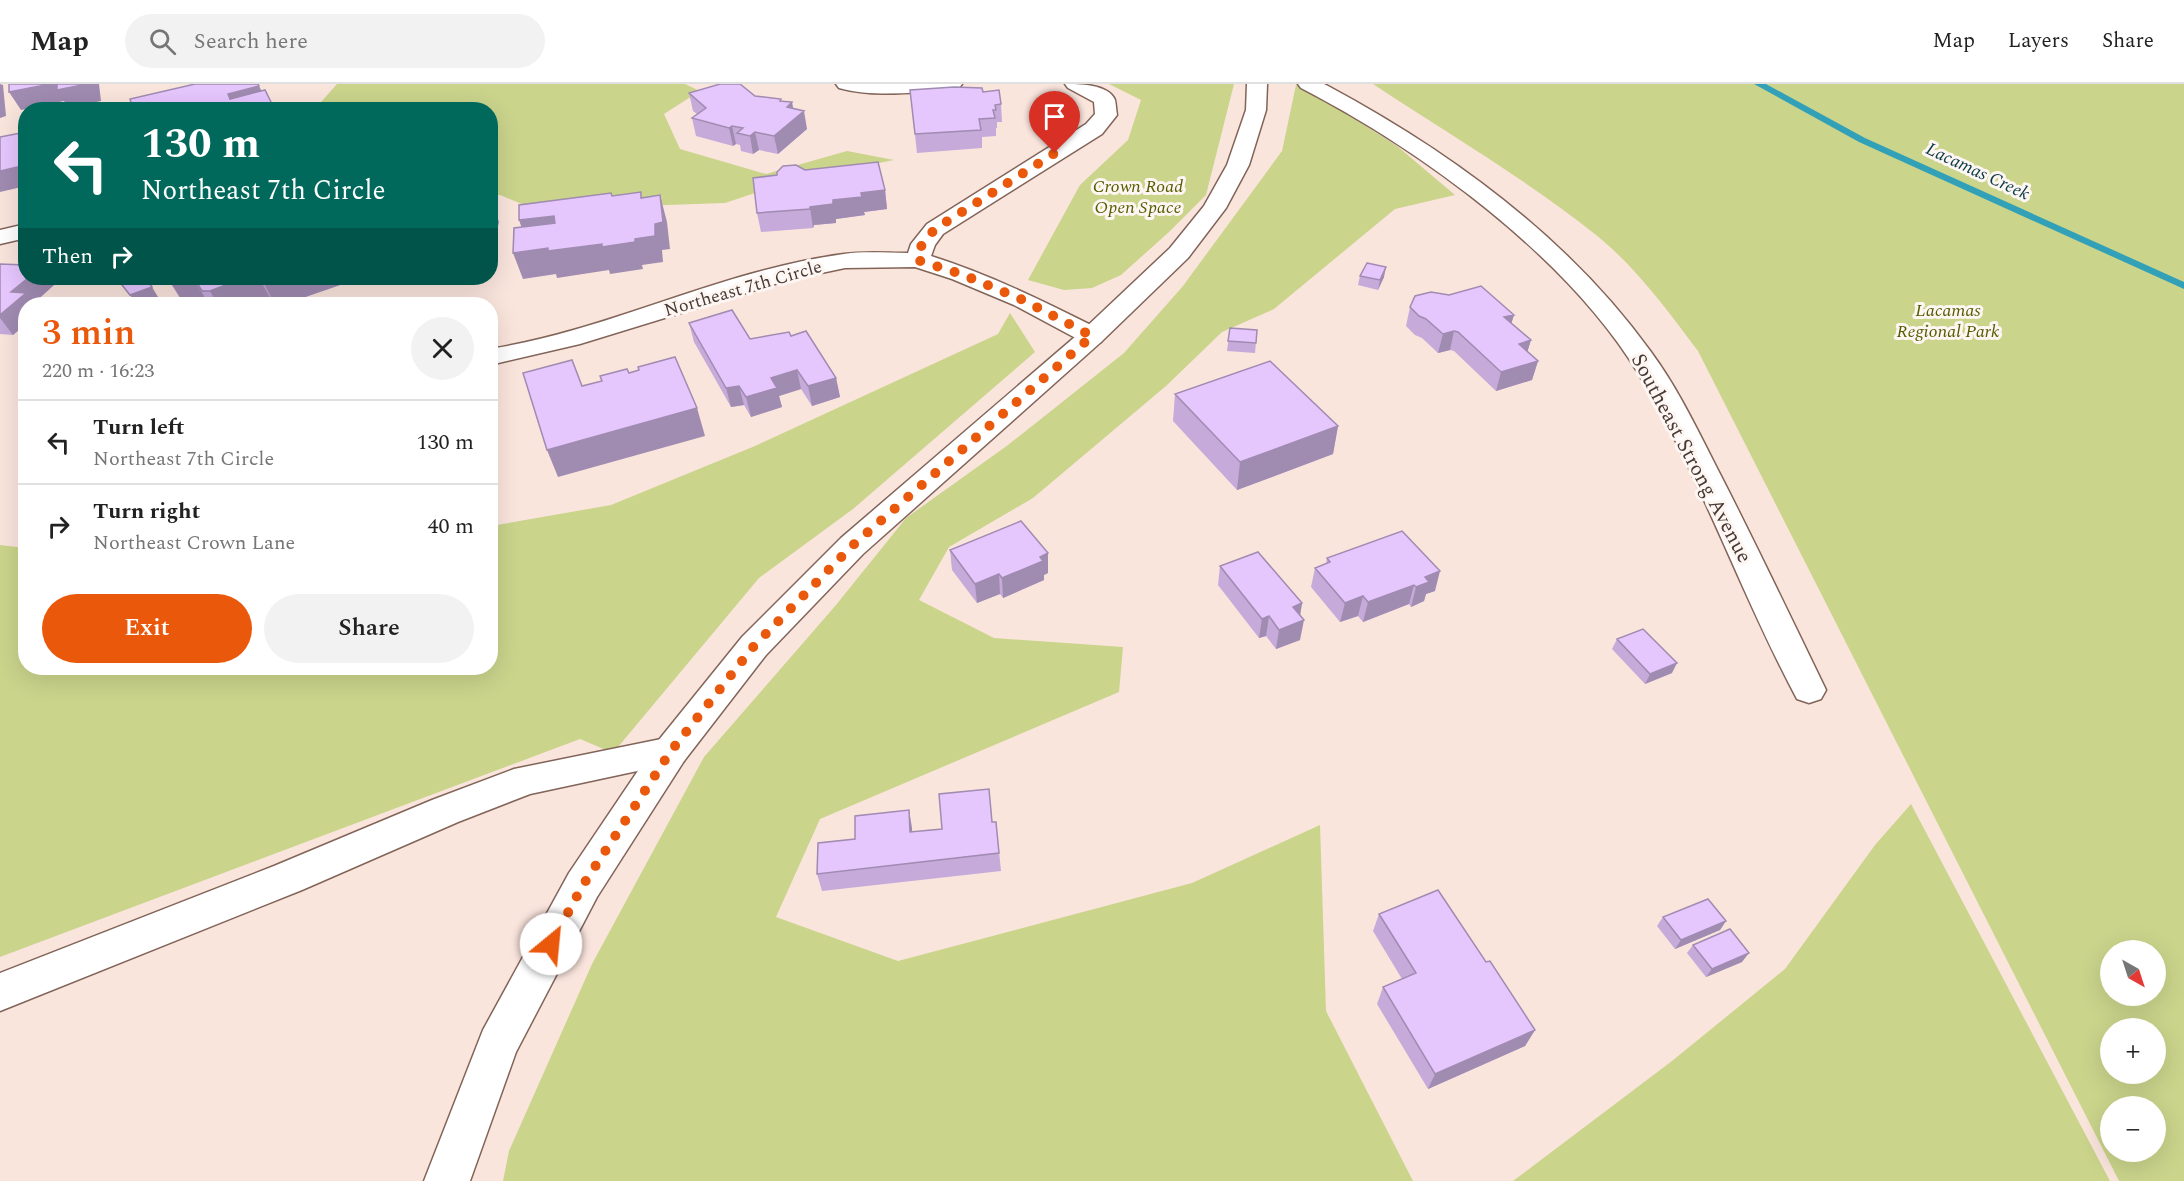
<!DOCTYPE html>
<meta charset="utf-8">
<style>
:root{--surface:#fff;--page:#f2f2f2;--text:#222;--muted:#767676;--line:#e0e0e0;--accent:#ea580c}
body{margin:0;font-family:Spectral,serif;background:var(--page);color:var(--text);height:100vh;display:flex;flex-direction:column;font-size:22px;white-space:nowrap}
*{box-sizing:border-box;margin:0}
p{font-size:20px;color:var(--muted)}
.icon{flex:none;width:33px;height:33px;fill:none;stroke:currentColor;stroke-width:2;stroke-linecap:round;stroke-linejoin:round}
.map{position:relative;flex:1;overflow:hidden}
.drawer{position:absolute;left:18px;top:213px;width:480px;height:378px;display:flex;flex-direction:column;background:var(--surface);border-radius:24px;box-shadow:0 6px 24px #0002}
.drawer>*{flex:none}
.top-card{position:absolute;left:18px;top:18px;width:480px;height:183px;border-radius:24px;box-shadow:0 6px 24px #0002;background:#00695c;color:#fff;overflow:hidden}
.needle{width:39px;rotate:141deg}
.tools{position:absolute;left:2100px;top:856px;display:grid;gap:12px}
.tools a{display:grid;place-items:center;width:66px;height:66px;border-radius:50%;background:var(--surface);box-shadow:0 6px 24px #0002;font-size:30px}
.pin{position:absolute;display:grid;place-items:center;width:51px;height:51px;color:#fff;margin:-62px -26px;border-radius:50% 50% 50% 0;rotate:-45deg;box-shadow:0 0 6px #0007}
.pin .icon{rotate:45deg}
.me{position:absolute;width:66px;margin:-33px;rotate:28deg;stroke-linejoin:round;filter:drop-shadow(0 0 4px #0008)}
.turn{display:flex;align-items:center;gap:21px;height:126px;padding:0 24px;font-size:27px}
.turn .icon{width:78px;height:78px;stroke-width:2.5}
.turn b{display:block;font-size:42px;line-height:51px}
.then{display:flex;align-items:center;height:57px;padding:0 24px;background:#0003;gap:12px;font-size:22px}
.round{display:grid;place-items:center;flex:none;width:63px;height:63px;border-radius:32px;background:var(--page)}
.summary{display:flex;align-items:center;justify-content:space-between;height:102px;padding:0 24px}
h1{font-size:36px;font-weight:600;line-height:45px;color:var(--accent)}
.primary-button{display:flex;gap:12px;margin-top:auto;padding:12px 24px}
.primary-button a{flex:1;height:69px;border-radius:36px;background:var(--accent);color:#fff;font-size:24px;font-weight:600;line-height:69px;text-align:center}
.primary-button a+a{background:var(--page);color:var(--text)}
ul{padding:0;list-style:none}
li{display:flex;align-items:center;gap:18px;height:84px;padding:0 24px;border-top:2px solid var(--line)}
li div{flex:1}
li b{display:block;font-size:22px}
li em{font-style:normal}
header{display:flex;align-items:center;gap:36px;box-sizing:border-box;height:84px;padding:0 30px;background:var(--surface);border-bottom:2px solid var(--line)}
header strong{font-size:28px}
nav{display:flex;gap:33px;margin-inline-start:auto;font-size:21px}
.search{width:420px;height:54px;background:var(--page);display:flex;align-items:center;gap:15px;box-sizing:border-box;padding:0 21px;border-radius:33px;color:var(--muted);font-size:22px}
.map>svg:first-child{display:block}
</style>
<header>
<strong>Map</strong>
<div class="search"><svg class="icon" aria-label="search" viewBox="0 0 24 24"><circle cx="10" cy="10" r="6"/><path d="M15 15l6 6"/></svg>Search here</div>
<nav><a>Map</a><a>Layers</a><a>Share</a></nav>
</header>
<div class="map">
<svg width="2184" height="1097" viewBox="0 0 2184 1097">
<rect width="100%" height="100%" fill="#fae5dd"/>
<path fill="#cad48b" fill-rule="evenodd" d="M337,0H685L700,7L664,30L680,65L766,90L847,67L894,76L797,95L725,119L610,123L550,132L500,111L491,110L490,26H314Z
M1109,0H1234L1206,111L1169,148L1121,191L1092,204L1064,206L1028,196L1080,101L1128,56L1141,16Z
M1373,0H2184V1097H2119L1698,267C1667,226 1636,183 1596,151C1526,95 1447,49 1373,0ZM2110,867H2156V912H2110ZM2110,945H2156V990H2110ZM2110,1023H2156V1068H2110Z
M1296,1L1328,18L1397,62L1455,111L1395,125L1274,225L1222,248L1166,302L1033,414L949,463L919,516L994,554L1123,563L1119,608L820,735L776,833L898,877L1192,799L1320,741L1326,927L1413,1097H503L509,1067L592,880L704,673L836,521L906,434L1008,361L1124,269L1183,202L1282,67Z
M1010,229L1035,268L853,425L759,494L613,669L580,655L0,873V461L25,464L26,584H490L491,442L611,421L755,362L998,250Z
M1911,720L2110,1097H1513L1672,977L1785,885L1875,761Z"/>
<g fill="none" stroke-linecap="round" stroke-linejoin="round">
<path fill="#32a1b7" fill-rule="evenodd" d="M1754,0H1766L1865,54L2184,198V205L1859,58Z"/>
<g stroke="#826458" stroke-width="3">
<path id="minor" d="M836,0H962L959,4L952,6C914,8 876,14 839,4Z
M1065,0C1078,0 1109,0 1115,16C1116,20 1116,26 1117,31L1102,50L943,150L935,161L931,172C991,191 1045,218 1101,246L1105,252L1101,258L1092,260L1083,258L1014,221L952,195L915,183L845,184L788,196L580,260L490,281V265C611,246 722,186 844,170C864,167 887,169 908,169L911,160L927,140L1086,40L1095,30L1094,18L1068,4Z
M1298,0H1324L1328,2C1451,68 1569,154 1651,268C1679,306 1699,349 1720,390C1757,462 1791,534 1826,606L1821,615L1809,619L1797,615C1740,509 1701,392 1638,289C1567,172 1421,66 1301,4Z
M26,140V154L0,160V146Z
M671,653L684,657L689,667L684,677L530,710L458,738L302,806L0,927V889L274,782L432,716L514,685Z"/>
</g>
<g stroke="#826458" stroke-width="3">
<path id="tertiary" d="M1247,0H1267L1266,26L1249,81L1226,124L1188,174L1101,258L863,470L766,571L684,677L597,813L516,968L470,1097H424L483,946L569,789L658,657L742,553L841,454L1083,246L1170,164L1204,122L1227,81L1246,26Z"/>
</g>
<use href="#minor" fill="#fff" fill-rule="evenodd"/>
<use href="#tertiary" fill="#fff" fill-rule="evenodd"/>
</g>
<path fill="#c5aada" d="M910,6L983,8L1001,20L1002,38H997V44H996V52L982,53V64L917,69Z
M689,9L755,12L782,17L793,25L807,45L778,70L759,66L753,70L741,67L740,61L736,60L733,62L696,52L692,34L697,30L693,27Z
M805,86L885,106L887,125L864,128L865,131L836,135V139L814,141L813,144L761,148L757,129L777,91Z
M0,180L26,194H49L54,201L33,220H34H26V240L13,251L0,250Z
M1360,192L1384,193L1378,206L1358,201Z
M167,194H340L343,200L285,220H275L271,215L258,220H210L207,217L198,220H184Z
M444,194H487L486,197L447,201Z
M1410,223L1514,231L1511,239L1531,256L1527,267L1538,277L1532,296L1496,307L1454,267L1450,266L1438,269L1422,254L1415,251L1406,242Z
M689,239L750,255L791,252L836,294L840,313L812,322L801,305L779,312L782,323L751,333L744,321L731,323L694,258Z
M1230,244L1257,246L1255,269L1227,267Z
M1175,310L1338,342L1333,370L1237,406L1173,337Z
M950,466L1048,469V489L1044,491V496L1003,514L1000,510L977,519L952,486Z
M1327,474L1435,507L1426,510L1424,517L1411,523L1409,520L1363,538L1358,532L1340,538L1311,503L1315,484L1326,480Z
M1220,482L1302,519L1300,532V556L1276,565L1266,552L1259,554L1218,501Z
M1617,555L1672,589L1645,600L1612,565Z
M996,738L1001,787L822,807L817,790L855,755L912,744V748L942,745Z
M1379,830L1486,878L1535,946L1525,962L1428,1005L1377,920L1383,903L1402,895L1373,847Z
M1663,833L1726,837L1720,846L1675,865L1657,842Z
M1693,861L1742,878L1706,893L1687,869Z"/>
<path fill="#a08bb1" d="M0,0L3,1L6,32L0,34Z
M50,0H99L101,17L68,24L64,17L21,26L9,8Z
M259,2L268,20L236,26L228,10Z
M792,18L795,34L804,27L807,45L778,70L774,52L787,23Z
M272,20L275,26H249Z
M182,22L184,26H166Z
M732,42L736,60L733,62L729,44Z
M755,48L759,66L753,70L750,52Z
M26,81V102L0,108V87Z
M490,105L495,118L494,124L499,138L490,177Z
M885,106L887,125L864,128L865,131L836,135V139L814,141L813,144L810,123L861,109Z
M660,111L667,138L670,165L662,166L663,178L642,181L643,185L610,190L609,186L557,194L556,190L523,195L513,169L548,164L655,140Z
M554,132L563,158L528,162L519,136Z
M1386,183L1384,193L1378,206L1380,196Z
M28,194H49L54,201L33,220H34H26V240L13,251L0,234V231L11,208Z
M182,194H193L207,217L198,220H184L170,197Z
M244,194H259L271,215L258,220H217L210,207Z
M270,194H340L343,200L285,220H275L262,196Z
M152,203L158,213L136,220L130,211Z
M1514,231L1508,250L1504,233Z
M1454,247L1450,266L1438,269L1443,250Z
M1531,256L1525,276L1519,260Z
M1538,277L1532,296L1496,307L1501,288Z
M797,286L801,305L779,312L782,323L751,333L746,313L771,294Z
M836,294L840,313L812,322L808,302Z
M739,302L744,321L731,323L726,304Z
M697,324L705,352L558,393L547,366Z
M1338,342L1333,370L1237,406L1240,378Z
M1048,469V489L1044,491V496L1003,514L1002,494Z
M1440,487L1435,507L1426,510L1424,517L1411,523L1416,503L1425,493Z
M999,490L1000,510L977,519L975,500Z
M1414,501L1409,520L1363,538L1368,518Z
M1363,512L1358,532L1340,538L1345,519Z
M1302,519L1299,538L1304,536L1300,556L1276,565L1279,546L1293,523Z
M1269,532L1266,552L1259,554L1262,535Z
M1677,579L1672,589L1645,600L1650,590Z
M909,726L912,744L913,766L910,748Z
M1726,837L1720,846L1675,865L1681,856Z
M1749,869L1742,878L1706,893L1712,885Z
M1535,946L1525,962L1428,1005L1435,990Z"/>
<path fill="#e5c6fd" stroke="#a08bb1" stroke-width="1.5" d="M9,0H50L9,8Z
M57,0H87L57,6Z
M195,0H258L259,2L228,10L230,15L265,6L272,20L249,26H184L182,22L166,26H133L130,15Z
M720,0H740L755,12L781,15L780,17L792,18L787,23L804,27L774,52L755,48L750,52L737,49L743,44L732,42L729,44L692,34L706,24L689,9Z
M954,3L982,4L983,8L999,6L1001,20L995,21L996,26H993L995,34L979,35L981,46L915,50L910,6Z
M26,48V81L0,87V53Z
M878,78L885,106L861,109L862,113L833,116V120L810,123V125L757,129L753,94L777,91V88L783,82L796,81L805,86Z
M641,108V114L660,111L663,138L655,140V152L635,155V158L602,163V160L548,167V164L513,169L514,144L555,139L554,132L519,136V121L611,109L612,112Z
M1367,179L1386,183L1380,196L1360,192Z
M0,180L26,181V194H28L11,208L26,209L0,231Z
M143,194H145L152,203L130,211L122,201Z
M167,194H182L170,197Z
M194,194H244L210,207H202Z
M260,194H270L262,196Z
M1481,202L1514,231L1504,233L1531,256L1519,260L1538,277L1501,288L1458,248L1454,247L1443,250L1426,235L1419,232L1410,223L1415,212L1431,208L1449,211Z
M732,226L750,255L789,248L791,252L806,247L836,294L808,302L797,286L771,294L777,304L746,313L739,302L726,304L689,239Z
M1230,244L1257,246L1256,259L1228,257Z
M675,273L697,324L547,366L523,289L572,276L582,302L602,297L600,292L627,285L629,289L639,286L638,283Z
M1270,277L1338,342L1240,378L1175,310Z
M1021,437L1048,469L1040,473L1043,477L1002,494L999,490L975,500L950,466Z
M1402,447L1440,487L1425,493L1429,498L1416,503L1414,501L1368,518L1363,512L1345,519L1315,484L1330,478L1327,474Z
M1258,468L1302,519L1293,523L1304,536L1279,546L1269,532L1262,535L1220,482Z
M1643,545L1677,579L1650,590L1617,555Z
M989,705L992,738H996L999,769L817,790L818,759L855,755V732L909,726L910,748L942,745L939,710Z
M1438,806L1486,878L1490,877L1535,946L1435,990L1383,903L1416,889L1379,830Z
M1708,815L1726,837L1681,856L1663,833Z
M1730,845L1749,869L1712,885L1693,861Z"/>
<g fill="none" stroke-linecap="round" stroke-linejoin="round">
<path stroke="#ea580c" stroke-width="10" stroke-dasharray="0 18" d="M551,860L583,801L671,667L754,562L852,462L1092,252L1023,216L961,190L917,176L922,160L935,145L1055,69"/>
</g>
<g text-anchor="middle" stroke-width="6" stroke-linejoin="round" paint-order="stroke">
<g font-size="18" font-style="italic" fill="#083b45" stroke="#fdf6f3">
<text transform="translate(1978 87) rotate(25)" y="6">Lacamas Creek</text>
</g>
<g font-size="18" font-style="italic" fill="#555d00" stroke="#fdf6f3">
<text x="1138" y="108">Crown Road<tspan x="1138" dy="21">Open Space</tspan></text>
<text x="1948" y="232">Lacamas<tspan x="1948" dy="21">Regional Park</tspan></text>
</g>
<g font-size="18" fill="#473a34" stroke="#fdf6f3">
<text transform="translate(743 204) rotate(-16)" y="6">Northeast 7th Circle</text>
</g>
<g font-size="21" fill="#473a34" stroke="#fdf6f3">
<text transform="translate(1692 374) rotate(62)" y="7">Southeast Strong Avenue</text>
</g>
</g>
</svg>
<div class="tools">
<a><svg class="needle" viewBox="-14 -14 28 28"><path d="M0-13l5 13h-10z" fill="#e53935"/><path d="M0 13l5-13h-10z" fill="#767676"/></svg></a>
<a>+</a>
<a>−</a>
</div>
<div class="pin" style="left:1055px;top:69px;background:#d93025"><svg class="icon" aria-label="arrive" viewBox="0 0 24 24"><path d="M6 21V4h12l-3 4 3 4H6"/></svg></div>
<svg class="me" style="left:551px;top:860px" viewBox="-20 -20 40 40"><circle r="19" fill="#fff"/><path d="M0-13L10 11 0 6-10 11z" fill="#ea580c"/></svg>
<div class="top-card">
<div class="turn"><svg class="icon" aria-label="left" viewBox="0 0 24 24"><path d="M17 20v-9H6M10 6l-5 5 5 5"/></svg><div><b>130 m</b>Northeast 7th Circle</div></div>
<div class="then">Then<svg class="icon" aria-label="right" viewBox="0 0 24 24"><path d="M7 20v-9h11M14 6l5 5-5 5"/></svg></div>
</div>
<section class="drawer">
<div class="summary"><div><h1>3 min</h1><p>220 m · 16:23</p></div><a class="round"><svg class="icon" aria-label="close" viewBox="0 0 24 24"><path d="M6 6l12 12M18 6L6 18"/></svg></a></div>
<ul>
<li><svg class="icon" aria-label="left" viewBox="0 0 24 24"><path d="M17 20v-9H6M10 6l-5 5 5 5"/></svg><div><b>Turn left</b><p>Northeast 7th Circle</p></div><em>130 m</em></li>
<li><svg class="icon" aria-label="right" viewBox="0 0 24 24"><path d="M7 20v-9h11M14 6l5 5-5 5"/></svg><div><b>Turn right</b><p>Northeast Crown Lane</p></div><em>40 m</em></li>
</ul>
<div class="primary-button"><a>Exit</a><a>Share</a></div>
</section>
</div>
